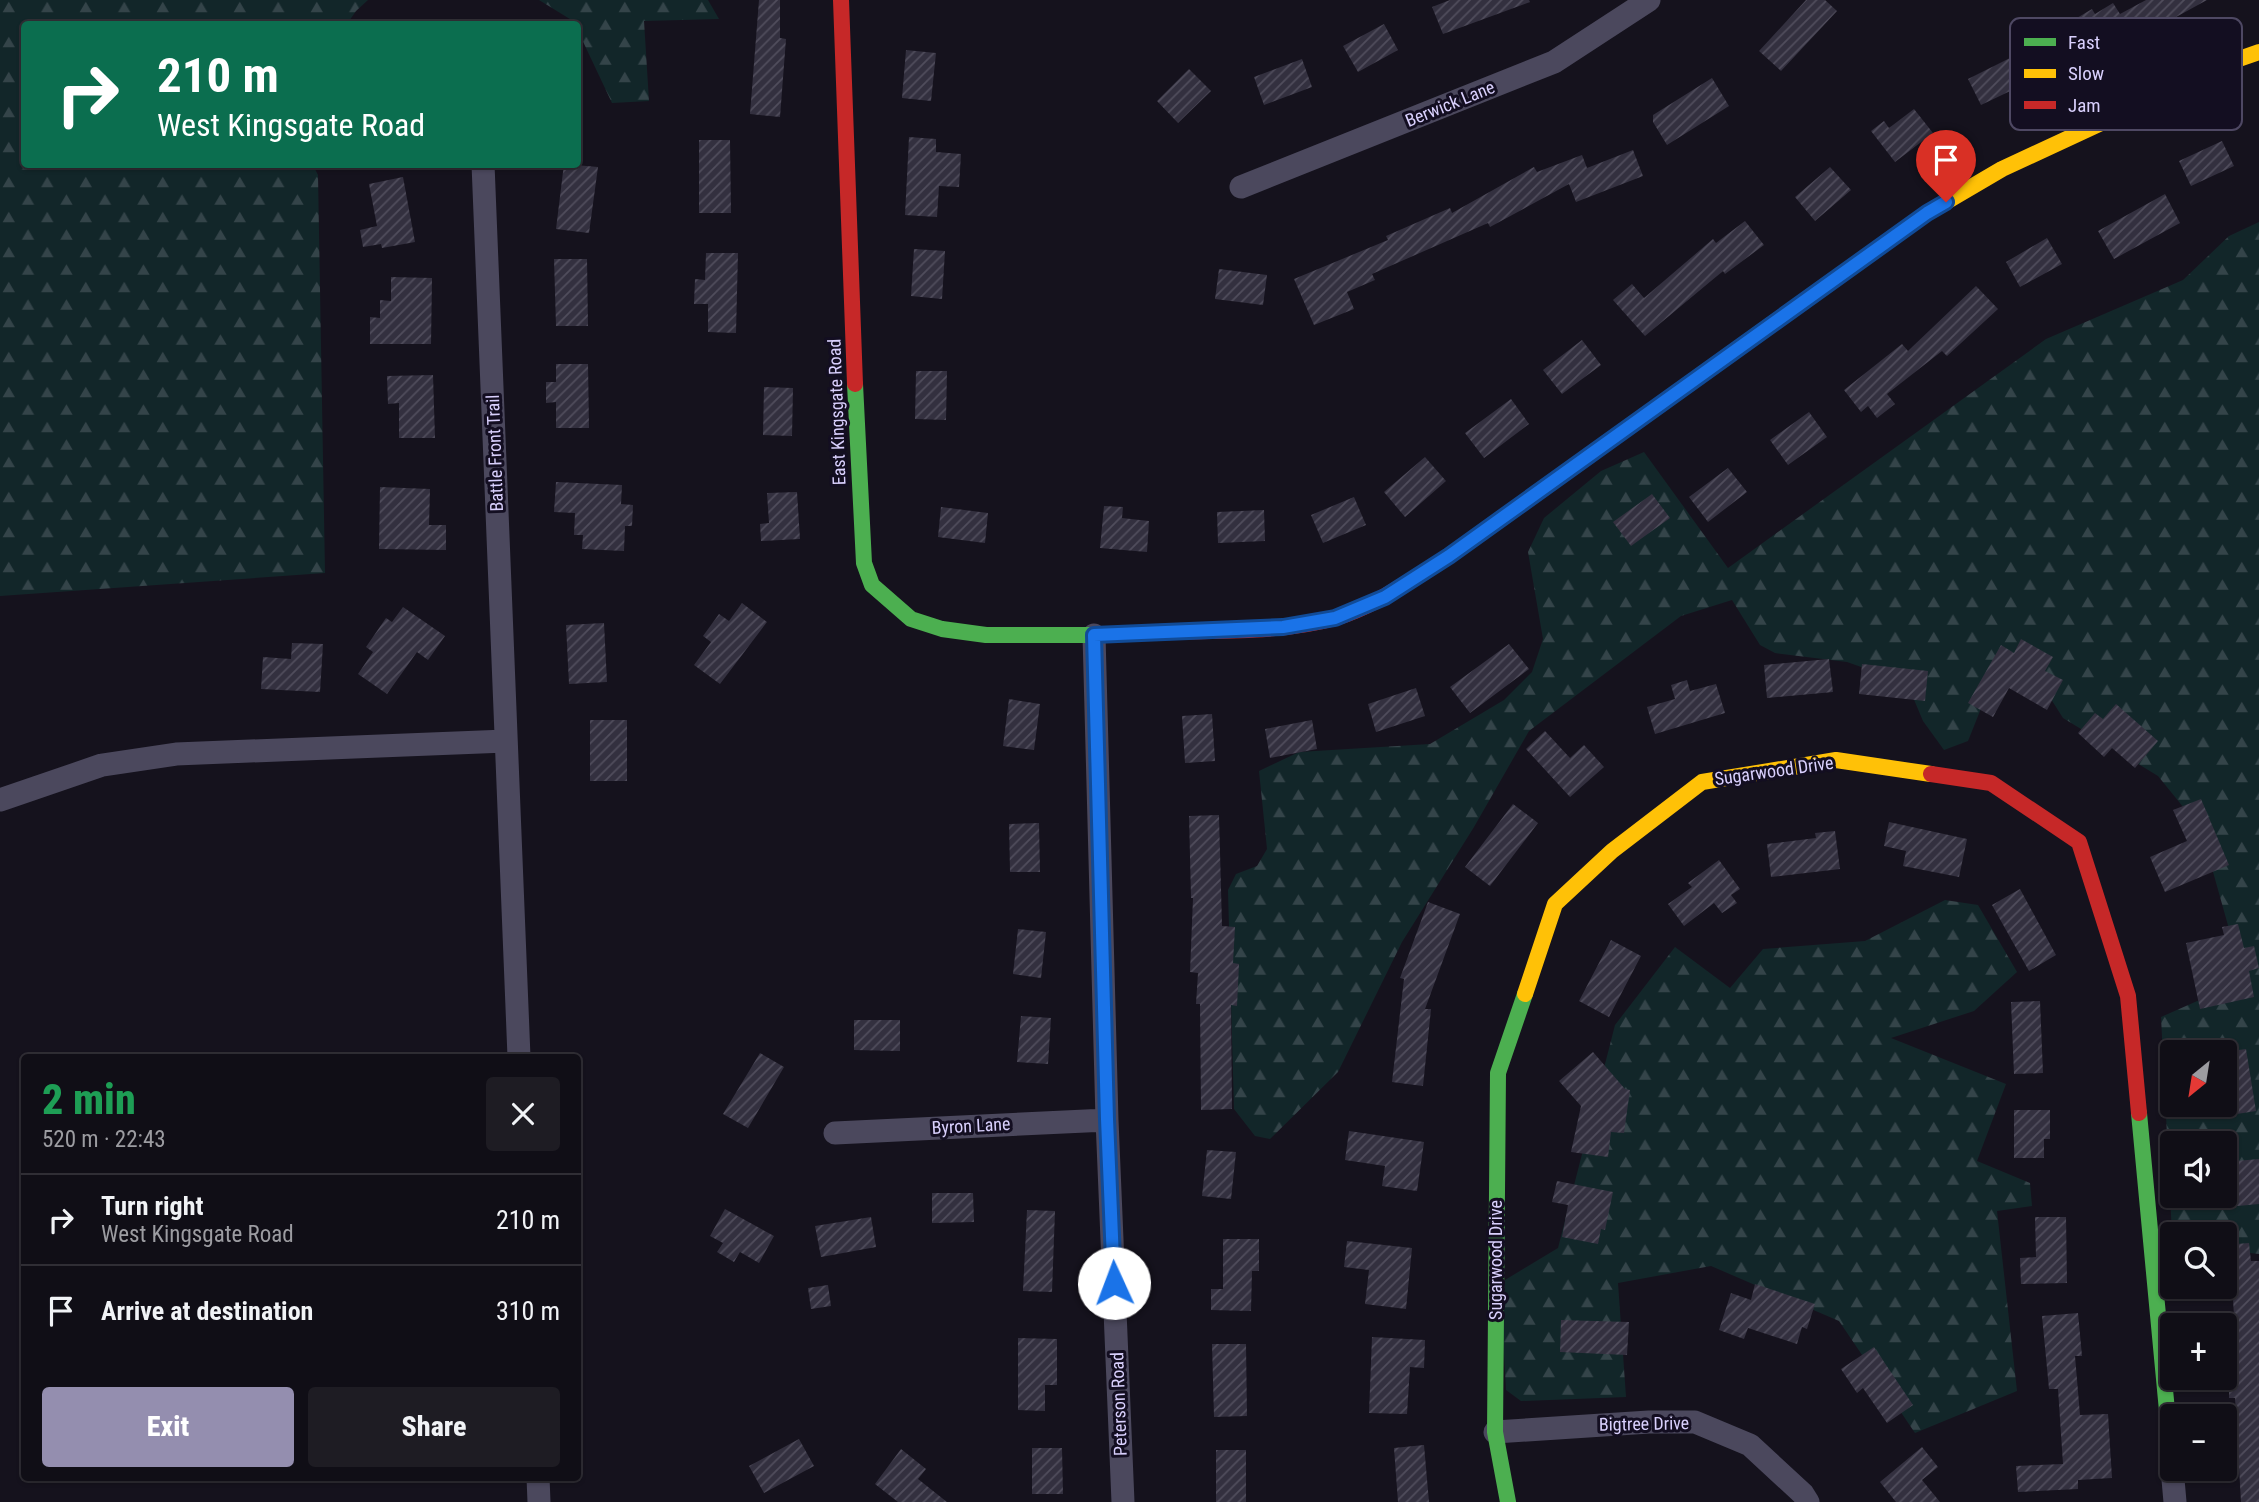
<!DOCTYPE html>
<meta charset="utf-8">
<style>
:root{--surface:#100e16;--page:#1e1c23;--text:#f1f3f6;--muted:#9c9ca1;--line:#302e35;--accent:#948eaf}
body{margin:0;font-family:"Roboto Condensed",sans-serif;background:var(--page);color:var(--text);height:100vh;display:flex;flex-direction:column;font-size:26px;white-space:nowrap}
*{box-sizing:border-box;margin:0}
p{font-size:23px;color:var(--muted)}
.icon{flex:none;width:38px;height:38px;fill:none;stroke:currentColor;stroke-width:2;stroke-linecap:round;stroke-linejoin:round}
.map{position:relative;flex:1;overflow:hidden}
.details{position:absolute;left:21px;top:1054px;width:560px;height:427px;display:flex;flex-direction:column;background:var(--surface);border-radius:7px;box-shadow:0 2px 5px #0004,0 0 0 2px var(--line)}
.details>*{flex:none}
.guide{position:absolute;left:21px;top:21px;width:560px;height:147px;border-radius:7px;box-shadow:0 2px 5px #0004,0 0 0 2px var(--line);background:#0b6e4f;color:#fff;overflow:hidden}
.needle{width:46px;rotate:210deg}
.fabs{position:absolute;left:2160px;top:1040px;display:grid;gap:14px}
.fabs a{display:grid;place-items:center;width:77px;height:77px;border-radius:7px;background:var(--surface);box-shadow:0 2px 5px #0004,0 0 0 2px var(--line);font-size:35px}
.pin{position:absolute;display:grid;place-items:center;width:60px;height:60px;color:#fff;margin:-72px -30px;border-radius:50% 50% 50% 0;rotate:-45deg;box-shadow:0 0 7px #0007}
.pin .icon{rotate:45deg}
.me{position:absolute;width:77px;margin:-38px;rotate:358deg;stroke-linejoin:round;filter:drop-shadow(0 0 5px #0008)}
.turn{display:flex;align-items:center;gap:24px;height:147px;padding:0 21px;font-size:32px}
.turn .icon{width:91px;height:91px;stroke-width:2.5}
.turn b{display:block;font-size:49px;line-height:60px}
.round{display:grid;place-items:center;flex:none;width:74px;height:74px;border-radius:7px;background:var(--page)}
.summary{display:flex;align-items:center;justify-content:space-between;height:119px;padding:0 21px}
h1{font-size:42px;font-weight:800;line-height:52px;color:#1e9e55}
.action{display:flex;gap:14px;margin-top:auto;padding:14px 21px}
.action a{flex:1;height:80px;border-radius:7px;background:var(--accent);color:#fff;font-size:28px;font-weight:800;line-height:80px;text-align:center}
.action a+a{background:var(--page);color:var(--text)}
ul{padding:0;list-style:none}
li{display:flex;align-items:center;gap:21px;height:91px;padding:0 21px;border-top:2px solid var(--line)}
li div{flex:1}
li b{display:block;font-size:26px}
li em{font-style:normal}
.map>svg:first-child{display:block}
</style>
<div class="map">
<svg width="2259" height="1502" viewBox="0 0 2259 1502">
<defs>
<pattern id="forest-firs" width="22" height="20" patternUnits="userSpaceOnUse" patternTransform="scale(1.75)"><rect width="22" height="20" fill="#122629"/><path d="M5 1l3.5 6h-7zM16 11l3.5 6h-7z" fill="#344449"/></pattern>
<pattern id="building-hatch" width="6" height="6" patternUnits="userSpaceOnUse" patternTransform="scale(1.75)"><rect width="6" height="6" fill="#33303f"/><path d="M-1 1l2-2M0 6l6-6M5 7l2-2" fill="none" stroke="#504d5c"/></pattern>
</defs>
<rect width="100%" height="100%" fill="#15121d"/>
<path fill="url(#forest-firs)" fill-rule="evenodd" d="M0,0H368L356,11L347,24H24V164L313,165L318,175L325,573L0,596Z
M539,0H708L719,19L644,21L649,101L612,103L578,31V24Z
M2259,222V1254L2224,1250V1234H2172L2161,1017L2229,987L2238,961L2201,829L2158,776L2063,718L2037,677L1992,681L1968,741L1944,750L1923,721L1907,683L1847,662L1775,653L1760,645L1732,600L1681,616L1529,731L1474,827L1402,942L1338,1072L1270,1139L1255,1136L1234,1109L1228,890L1236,874L1257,866L1267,849L1259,771L1299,752L1430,744L1504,700L1532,672L1543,639L1528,552L1544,518L1601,471L1644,452L1728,568L2046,339L2183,280L2229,236ZM2172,1052H2224V1104H2172ZM2172,1143H2224V1195H2172Z
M1945,900L1978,905L2017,972L1974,1011L1891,1038L2006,1084L1977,1161L2030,1183L2032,1206L1997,1211L2017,1391L1915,1433L1839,1321L1711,1266L1618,1283L1626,1397L1521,1401L1506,1390L1500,1283L1558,1248L1615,1025L1675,947L1730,988L1763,949L1865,941Z"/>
<path fill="url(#building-hatch)" d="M759,0H780V38L786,39L780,117L750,114Z
M1450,0H1529L1530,2L1443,34L1432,7Z
M1806,0H1825L1837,11L1781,71L1759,51Z
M2146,0H2207L2158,27L2156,24L2115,49L2107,34L2065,59L2050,34L2092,9L2095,14L2113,3L2120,14Z
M1384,24L1398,50L1358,72L1343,46Z
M906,50L936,53L931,101L902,98Z
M2014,56L2027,83L1981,105L1968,79Z
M1302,59L1312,87L1264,105L1254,77Z
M1189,69L1211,91L1178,123L1157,101Z
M1712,78L1729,106L1667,145L1653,122V115Z
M1914,109L1933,133L1895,162L1871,131L1884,121L1889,128Z
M909,137L936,139V152L961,154L959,187L939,186L937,217L905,215Z
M699,140H730L731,213H699Z
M2222,141L2234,166L2191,186L2179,161Z
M1633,150L1643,176L1576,202L1569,184L1490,227L1488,223L1372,274L1375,280L1347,292L1354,309L1314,325L1294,279L1388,240L1386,236L1450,208L1452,213L1534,167L1537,172L1582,155L1587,168Z
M564,164L598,167L589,233L556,229Z
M1830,167L1851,190L1815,221L1795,197Z
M403,177L415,242L382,248L381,244L363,247L360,230L377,226L369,184Z
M2165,194L2180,223L2114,259L2098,231Z
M1745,221L1764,245L1725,274L1723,271L1645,336L1613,300L1632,284L1644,298L1713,239L1716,243Z
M2047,238L2062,264L2020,287L2006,262Z
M914,249L945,251L942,299L911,296Z
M706,253H738L736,333L708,332V304H694L695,279L705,280Z
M554,259H587L588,326H556Z
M1219,269L1267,275L1263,305L1215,299Z
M391,277L432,278L431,344H370V317L380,318V300L391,301Z
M1976,286L1998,309L1947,356L1942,351L1887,394L1895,404L1877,418L1868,406L1861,412L1844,390L1902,344L1908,351Z
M1582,340L1601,365L1562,394L1543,370Z
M556,364H588L589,428H556V402L546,403V382H556Z
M916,371H947L946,420L915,419Z
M433,375L435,438H399V403L388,404L387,376Z
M764,387L793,388L792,436L763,435Z
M1511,399L1529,424L1484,458L1465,433Z
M1809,412L1827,437L1788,465L1770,440Z
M1425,457L1446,481L1405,517L1384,492Z
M1728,468L1747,492L1708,522L1689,497Z
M556,482L622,485L621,504L633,505L632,526H625L624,551L582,549L583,535H574L575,513L554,512Z
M380,487L430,489L429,525H446V550L379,549Z
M797,492L800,539L761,541L760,524L769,523L767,493Z
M1652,494L1670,518L1631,546L1613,522Z
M1354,497L1366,525L1323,543L1311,515Z
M1104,506L1123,507L1122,518L1149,521L1147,552L1100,548Z
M941,507L988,513L985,543L938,537Z
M1264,510L1265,541L1218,543L1217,512Z
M742,603L767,622L720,684L694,665L711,642L703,636L719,614L729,621Z
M403,607L445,636L428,660L417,652L387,694L358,674L373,652L366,647L386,618L392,622Z
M604,623L607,682L569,684L566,625Z
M2021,639L2053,657L2045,671L2063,680L2047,710L2009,688L1993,717L1968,703L2001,645L2014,653Z
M292,643L323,644L320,692L261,689L263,657L291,659Z
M1509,644L1529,669L1470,713L1450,687Z
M1829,659L1833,692L1767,698L1764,665Z
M1862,664L1928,671L1925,701L1859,694Z
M1687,680L1690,691L1716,684L1725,713L1655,734L1647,707L1675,699L1671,685Z
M1416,688L1425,716L1376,732L1368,704Z
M1009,699L1040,704L1034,750L1003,746Z
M2116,704L2158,741L2135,768L2112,748L2104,757L2078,733L2095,713L2103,719Z
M1212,714L1215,761L1185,763L1182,716Z
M590,720H627V781H590Z
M1312,720L1317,749L1270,758L1265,729Z
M1545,731L1570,758L1584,745L1604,767L1570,797L1526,749Z
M2201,799L2229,865L2165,892L2150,857L2187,841L2173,810Z
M1513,804L1538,823L1490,886L1465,867Z
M1219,815L1222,926L1235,927L1233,963L1239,964L1237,1006L1231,1005L1232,1109L1201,1110L1200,1004H1196L1198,973L1190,972L1193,898H1191L1189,816Z
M1889,822L1967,839L1959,877L1903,866L1906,851L1884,846Z
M1039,823L1040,872H1010L1009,824Z
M1835,831L1840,869L1771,877L1767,844L1816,838L1815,833Z
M1719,860L1740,889L1731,895L1737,903L1722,913L1714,903L1684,926L1668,904L1692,887L1688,883Z
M2020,889L2056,955L2029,971L1992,905Z
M1428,902L1460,914L1425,1009H1431L1423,1086L1392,1082L1404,979L1400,978Z
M2238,924L2244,948L2254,946L2259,968L2249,971L2254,997L2200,1009L2186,943L2224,935L2222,927Z
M1018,929L1046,932L1041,978L1013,974Z
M1611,940L1641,956L1609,1017L1579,1001Z
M2040,1001L2043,1073L2014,1074L2011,1002Z
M1021,1016L1051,1018L1048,1064L1017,1062Z
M854,1020H900V1051L854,1050Z
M2246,1049L2256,1111L2224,1116V1052Z
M1593,1052L1625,1089L1630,1090L1624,1133L1611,1132L1608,1157L1571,1152L1581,1106L1559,1081Z
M760,1053L784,1067L748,1128L723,1114Z
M2014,1110H2050V1139H2044V1158H2014Z
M1349,1131L1424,1142L1417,1191L1382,1186L1385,1166L1345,1160Z
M1207,1150L1236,1152L1231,1199L1202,1196Z
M2259,1159V1204L2227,1207L2224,1162Z
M1557,1181L1613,1192L1605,1230L1601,1229L1598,1244L1562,1237L1568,1205L1552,1202Z
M932,1193H973L974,1222L932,1223Z
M725,1209L774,1236L759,1263L740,1252L734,1262L717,1252L723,1243L710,1236Z
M1027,1210L1055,1211L1052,1292L1023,1291Z
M871,1217L876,1247L821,1257L815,1226Z
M2035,1217H2066L2067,1283L2021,1284L2020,1258L2036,1257Z
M1223,1239H1259V1271H1252L1251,1311L1211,1310V1289H1223Z
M1347,1241L1412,1248L1406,1309L1365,1304L1369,1270L1344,1267Z
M2249,1243L2251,1261H2259V1502H2241L2235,1398H2229V1367H2236V1350L2232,1282H2224V1245Z
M1755,1284L1815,1304L1807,1329L1802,1327L1797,1344L1748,1328L1744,1339L1719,1330L1731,1293L1751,1300Z
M828,1285L831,1306L811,1309L808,1288Z
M2078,1313L2082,1356H2075L2080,1415L2108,1414L2112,1478L2078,1480V1489L2018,1492L2016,1466L2063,1464L2058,1389H2049L2042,1316Z
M1561,1320L1629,1322L1627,1355L1560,1352Z
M1372,1337L1425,1340L1424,1368L1410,1367L1407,1414L1369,1413Z
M1018,1338L1057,1339V1385H1045V1411L1018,1410Z
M1212,1344H1246L1247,1416L1214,1417Z
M1874,1347L1913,1405L1887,1423L1863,1388L1857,1393L1841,1369Z
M799,1439L814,1466L764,1493L749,1466Z
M1424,1445L1429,1502H1398L1394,1448Z
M1922,1447L1938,1467L1922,1480L1940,1502H1896L1880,1482Z
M1032,1448H1062L1063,1494H1032Z
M901,1449L926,1469L918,1479L947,1502H898L875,1484Z
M1216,1450H1246V1502H1216Z"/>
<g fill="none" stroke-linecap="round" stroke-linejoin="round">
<path stroke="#4b485d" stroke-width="23" d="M483,164L519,1057
M1241,187L1554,62L1649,0
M1094,635L1107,1120L1123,1502
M0,800L102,765L176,754L506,741
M835,1133L1107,1120
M1495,1432L1649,1422H1695L1750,1445L1803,1494L1808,1502
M2172,1468L2175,1502
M538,1477L539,1502"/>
<path stroke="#4caf50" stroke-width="16" d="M855,384L864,563L872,585L911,619L942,629L986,635H1094L1163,632
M1416,577L1449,556L1797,306
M2139,1113L2172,1464
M1508,1502L1495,1432L1498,1073L1525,994"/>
<path stroke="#ffc107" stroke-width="16" d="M1797,306L1927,213L2002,169L2239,59L2259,52
M1525,994L1555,904L1612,851L1702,782L1836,760L1931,774"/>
<path stroke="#c62828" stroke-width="16" d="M841,0L855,384
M1163,632C1219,630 1280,633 1335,618C1364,610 1391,593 1416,577
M1931,774L1991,783L2079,842L2128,996L2139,1113"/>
</g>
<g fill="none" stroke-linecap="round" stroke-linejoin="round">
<g stroke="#114b97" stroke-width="18">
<path id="route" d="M1114,1283L1107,1119L1094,635L1283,627L1335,618L1385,597L1449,556L1927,213L1946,202"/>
</g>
<use href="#route" stroke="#1a73e8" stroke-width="12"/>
</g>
<g text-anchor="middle" stroke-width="6" stroke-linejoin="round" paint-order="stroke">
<g font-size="18" fill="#d9d0fd" stroke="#130e21">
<text transform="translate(1450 104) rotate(-22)" y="6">Berwick Lane</text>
<text transform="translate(837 412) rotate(-92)" y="6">East Kingsgate Road</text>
<text transform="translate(495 453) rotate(-92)" y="6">Battle Front Trail</text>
<text transform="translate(1774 771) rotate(-8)" y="6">Sugarwood Drive</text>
<text transform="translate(971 1126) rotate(-3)" y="6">Byron Lane</text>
<text transform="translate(1496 1260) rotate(-90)" y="6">Sugarwood Drive</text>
<text transform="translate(1119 1404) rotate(-92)" y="6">Peterson Road</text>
<text transform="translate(1644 1424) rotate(-1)" y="6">Bigtree Drive</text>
</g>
</g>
<rect x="2010" y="18" width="232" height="112" rx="10" fill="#130e21" stroke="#4e4863" stroke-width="2"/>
<rect x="2024" y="38" width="32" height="8" fill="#4caf50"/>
<rect x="2024" y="69" width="32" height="9" fill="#ffc107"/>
<rect x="2024" y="101" width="32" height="8" fill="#c62828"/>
<g font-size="19" fill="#d9d0fd">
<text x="2068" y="49">Fast</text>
<text x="2068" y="80">Slow</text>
<text x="2068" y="112">Jam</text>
</g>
</svg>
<div class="fabs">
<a><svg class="needle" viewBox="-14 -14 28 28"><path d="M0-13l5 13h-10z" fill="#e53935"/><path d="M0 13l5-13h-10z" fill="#9c9ca1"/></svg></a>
<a><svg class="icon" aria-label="sound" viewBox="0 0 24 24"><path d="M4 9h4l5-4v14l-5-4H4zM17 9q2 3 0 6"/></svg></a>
<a><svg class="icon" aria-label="search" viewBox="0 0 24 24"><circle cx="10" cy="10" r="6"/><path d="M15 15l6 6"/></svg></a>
<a>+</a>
<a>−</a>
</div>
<div class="pin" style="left:1946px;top:202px;background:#d93025"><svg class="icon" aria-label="arrive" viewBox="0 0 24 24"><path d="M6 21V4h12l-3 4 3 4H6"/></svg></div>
<svg class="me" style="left:1114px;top:1283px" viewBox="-20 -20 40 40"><circle r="19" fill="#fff"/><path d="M0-13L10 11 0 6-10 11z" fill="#1a73e8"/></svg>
<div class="guide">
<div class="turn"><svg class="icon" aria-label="right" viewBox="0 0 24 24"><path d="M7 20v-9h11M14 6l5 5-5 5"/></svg><div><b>210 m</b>West Kingsgate Road</div></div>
</div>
<section class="details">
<div class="summary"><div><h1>2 min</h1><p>520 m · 22:43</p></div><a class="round"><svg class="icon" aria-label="close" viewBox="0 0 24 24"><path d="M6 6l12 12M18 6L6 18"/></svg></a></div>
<ul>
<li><svg class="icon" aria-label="right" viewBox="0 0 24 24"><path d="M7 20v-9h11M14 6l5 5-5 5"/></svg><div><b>Turn right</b><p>West Kingsgate Road</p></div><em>210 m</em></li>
<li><svg class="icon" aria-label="arrive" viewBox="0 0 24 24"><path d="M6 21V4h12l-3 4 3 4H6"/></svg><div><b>Arrive at destination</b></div><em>310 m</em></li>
</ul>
<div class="action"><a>Exit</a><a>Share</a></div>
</section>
</div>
